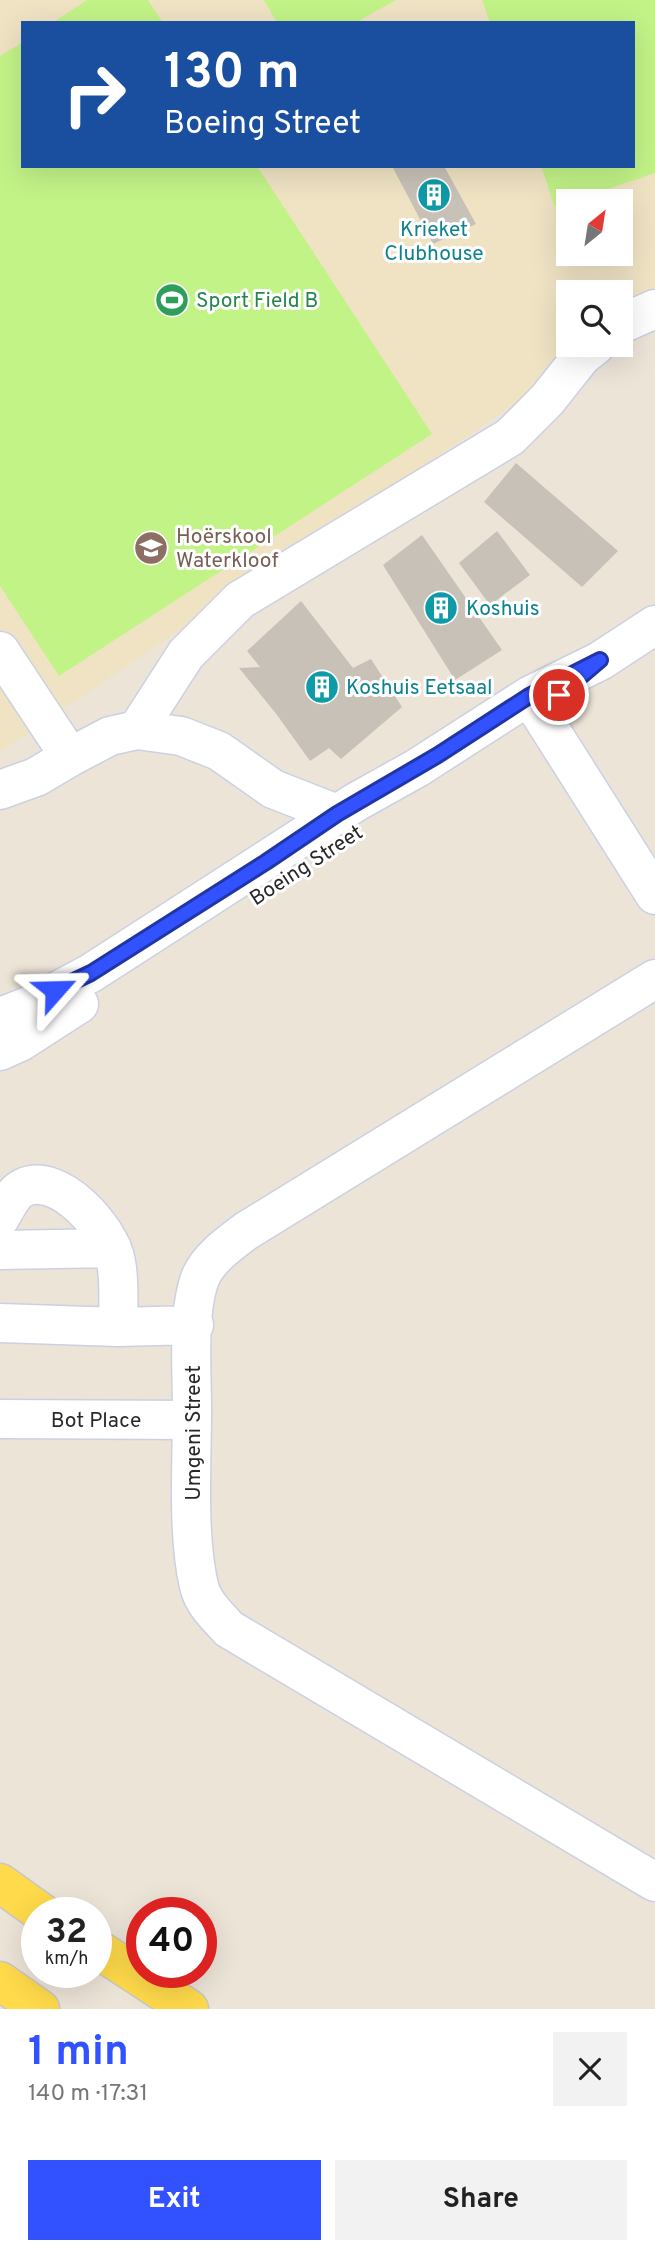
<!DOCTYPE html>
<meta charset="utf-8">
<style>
:root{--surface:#fff;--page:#f2f2f2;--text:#222;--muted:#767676;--accent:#3252ff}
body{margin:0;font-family:Overpass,sans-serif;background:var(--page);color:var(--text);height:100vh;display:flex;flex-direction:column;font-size:26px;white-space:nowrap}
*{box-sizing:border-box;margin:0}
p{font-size:23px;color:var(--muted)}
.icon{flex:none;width:38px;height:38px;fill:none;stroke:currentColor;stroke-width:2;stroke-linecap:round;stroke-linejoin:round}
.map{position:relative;height:2009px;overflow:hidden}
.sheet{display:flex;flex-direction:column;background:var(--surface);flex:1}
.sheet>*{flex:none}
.top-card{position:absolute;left:21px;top:21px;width:614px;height:147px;border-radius:0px;box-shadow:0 7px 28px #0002;background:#1a4fa0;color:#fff;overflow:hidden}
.needle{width:46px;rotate:30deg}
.tools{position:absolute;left:556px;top:189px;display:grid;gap:14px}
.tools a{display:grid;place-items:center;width:77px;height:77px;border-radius:0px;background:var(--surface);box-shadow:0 7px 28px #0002;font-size:35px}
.speed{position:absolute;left:21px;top:1897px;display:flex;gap:14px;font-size:35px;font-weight:700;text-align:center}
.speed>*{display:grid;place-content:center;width:91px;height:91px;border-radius:50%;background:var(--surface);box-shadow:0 7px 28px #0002;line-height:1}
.speed small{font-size:18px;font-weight:400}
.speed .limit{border:10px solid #d22;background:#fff;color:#111}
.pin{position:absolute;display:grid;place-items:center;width:60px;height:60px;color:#fff;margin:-30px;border:4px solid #fff;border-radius:50%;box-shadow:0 2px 7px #0007}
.me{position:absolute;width:77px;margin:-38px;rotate:65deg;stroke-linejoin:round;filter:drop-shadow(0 0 5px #0008)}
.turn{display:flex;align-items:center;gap:24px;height:147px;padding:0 28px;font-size:32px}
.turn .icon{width:91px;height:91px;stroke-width:2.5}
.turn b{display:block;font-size:49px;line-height:60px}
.round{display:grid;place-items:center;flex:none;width:74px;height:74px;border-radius:0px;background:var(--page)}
.summary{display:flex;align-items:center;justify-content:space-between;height:119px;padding:0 28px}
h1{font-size:42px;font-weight:700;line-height:52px;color:var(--accent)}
.cta{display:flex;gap:14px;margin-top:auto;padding:14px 28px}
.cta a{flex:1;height:80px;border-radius:0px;background:var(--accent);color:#fff;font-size:28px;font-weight:700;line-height:80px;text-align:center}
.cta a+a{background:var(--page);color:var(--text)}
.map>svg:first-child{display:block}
</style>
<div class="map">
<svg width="655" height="2009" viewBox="0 0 655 2009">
<rect width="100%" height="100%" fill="#ece4d7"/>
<path fill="#f0e3c4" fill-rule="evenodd" d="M0,0H655V309L621,332V292H569V345H602L0,752ZM23,23H634V166H23ZM569,201H621V254H569Z"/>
<path fill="#c2f387" d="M87,0H148L163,23H52Z
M264,0H396L355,23H277Z
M482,0H655V173L555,207L541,166H634V23H490Z
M23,42V166H257L432,434L59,676L0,586V56Z"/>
<path fill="#c7c1b7" d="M392,166H444L476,224L433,244Z
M516,463L618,551L582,587L484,502Z
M497,531L530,575L490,605L459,563Z
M422,535L502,650L455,680L383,565Z
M301,601L353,668L371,659L402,707L341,759L329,748L310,761L277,715L239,668L260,667L247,651Z"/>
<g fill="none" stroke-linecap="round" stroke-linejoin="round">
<g stroke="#ccd0e3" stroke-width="41">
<path id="minor" d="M621,324L655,309
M0,651L70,757L110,736L137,730L181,736L219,751L273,789L337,814
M529,696L655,895
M137,730L186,654L240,600L510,437L547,400L582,356L596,345
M0,790L36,777L70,757
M655,979L246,1231C229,1244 210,1257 201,1276C187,1309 192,1373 192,1409C192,1463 187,1535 199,1586C203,1603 217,1616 229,1629L655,1882
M0,1017L31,1005L91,973L356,802L417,768L529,696L600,661L655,625
M0,1051L20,1042L79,1004
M0,1218C6,1209 12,1193 23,1188C58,1170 111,1230 116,1262C120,1283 118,1306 118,1327L194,1325
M0,1250L112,1248
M0,1323L118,1327
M0,1419L192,1420"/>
</g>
<g stroke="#c7c7c7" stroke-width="41">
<path id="major" d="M0,1883L42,1913
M96,1948L189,2009
M0,1981L40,2009"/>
</g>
<use href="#minor" stroke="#fff" stroke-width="38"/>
<use href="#major" stroke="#ffda4a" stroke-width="38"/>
</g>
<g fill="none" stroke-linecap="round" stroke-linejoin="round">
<g stroke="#2035a6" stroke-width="18">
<path id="route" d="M55,990L91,973L266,862L337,814L438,755L529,696L600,660L559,695"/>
</g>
<use href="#route" stroke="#3252ff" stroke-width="12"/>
</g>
<defs>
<g id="building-disc" transform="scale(1.75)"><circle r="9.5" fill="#0f9aa8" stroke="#fff"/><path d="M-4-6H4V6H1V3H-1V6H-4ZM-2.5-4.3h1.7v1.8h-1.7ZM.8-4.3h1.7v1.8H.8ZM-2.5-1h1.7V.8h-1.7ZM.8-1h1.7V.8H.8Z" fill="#fff"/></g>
<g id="stadium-disc" transform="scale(1.75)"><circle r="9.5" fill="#2e9e5b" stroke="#fff"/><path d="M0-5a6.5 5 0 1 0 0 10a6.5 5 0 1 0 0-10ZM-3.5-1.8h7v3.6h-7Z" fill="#fff"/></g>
<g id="school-disc" transform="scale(1.75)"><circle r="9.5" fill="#8d6e63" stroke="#fff"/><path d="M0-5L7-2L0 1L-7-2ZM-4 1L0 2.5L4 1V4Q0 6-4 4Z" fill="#fff"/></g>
</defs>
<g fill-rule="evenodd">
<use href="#building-disc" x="434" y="195"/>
<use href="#stadium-disc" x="172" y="300"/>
<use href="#school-disc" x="151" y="548"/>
<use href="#building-disc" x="441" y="608"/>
<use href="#building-disc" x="322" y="687"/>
</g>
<g text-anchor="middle" stroke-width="6" stroke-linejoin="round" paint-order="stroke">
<g font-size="21" fill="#0d838f" stroke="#fff" text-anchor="start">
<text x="434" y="236" text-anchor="middle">Krieket<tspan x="434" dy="24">Clubhouse</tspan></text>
<text x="466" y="615">Koshuis</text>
<text x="346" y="694">Koshuis Eetsaal</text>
</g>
<g font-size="21" fill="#27864d" stroke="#fff" text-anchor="start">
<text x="196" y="307">Sport Field B</text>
</g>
<g font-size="21" fill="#785e54" stroke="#fff" text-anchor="start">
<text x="176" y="543">Hoërskool<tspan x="176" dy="24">Waterkloof</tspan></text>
</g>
<g font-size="21" fill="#282828" stroke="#fff">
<text transform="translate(306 865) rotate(-33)" y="7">Boeing Street</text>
<text x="96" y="1427">Bot Place</text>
<text transform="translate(193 1433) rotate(-90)" y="7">Umgeni Street</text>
</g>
</g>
</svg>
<div class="tools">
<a><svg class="needle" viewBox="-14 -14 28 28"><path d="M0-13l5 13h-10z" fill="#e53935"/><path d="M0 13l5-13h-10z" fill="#767676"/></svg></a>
<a><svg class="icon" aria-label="search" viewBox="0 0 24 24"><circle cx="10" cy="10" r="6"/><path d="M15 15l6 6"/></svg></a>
</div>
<div class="speed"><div>32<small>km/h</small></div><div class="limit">40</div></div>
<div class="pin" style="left:559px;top:695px;background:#d93025"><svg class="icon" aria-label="arrive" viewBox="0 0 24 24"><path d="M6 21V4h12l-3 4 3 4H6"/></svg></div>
<svg class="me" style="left:55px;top:990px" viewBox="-20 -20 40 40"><path d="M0-17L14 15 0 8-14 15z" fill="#3252ff" stroke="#fff" stroke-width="4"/></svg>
<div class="top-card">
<div class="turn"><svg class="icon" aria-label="right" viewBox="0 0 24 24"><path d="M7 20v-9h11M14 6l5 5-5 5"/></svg><div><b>130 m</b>Boeing Street</div></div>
</div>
</div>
<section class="sheet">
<div class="summary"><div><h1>1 min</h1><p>140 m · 17:31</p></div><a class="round"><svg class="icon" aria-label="close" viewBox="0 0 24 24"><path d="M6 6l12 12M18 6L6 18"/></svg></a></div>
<div class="cta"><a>Exit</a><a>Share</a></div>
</section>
